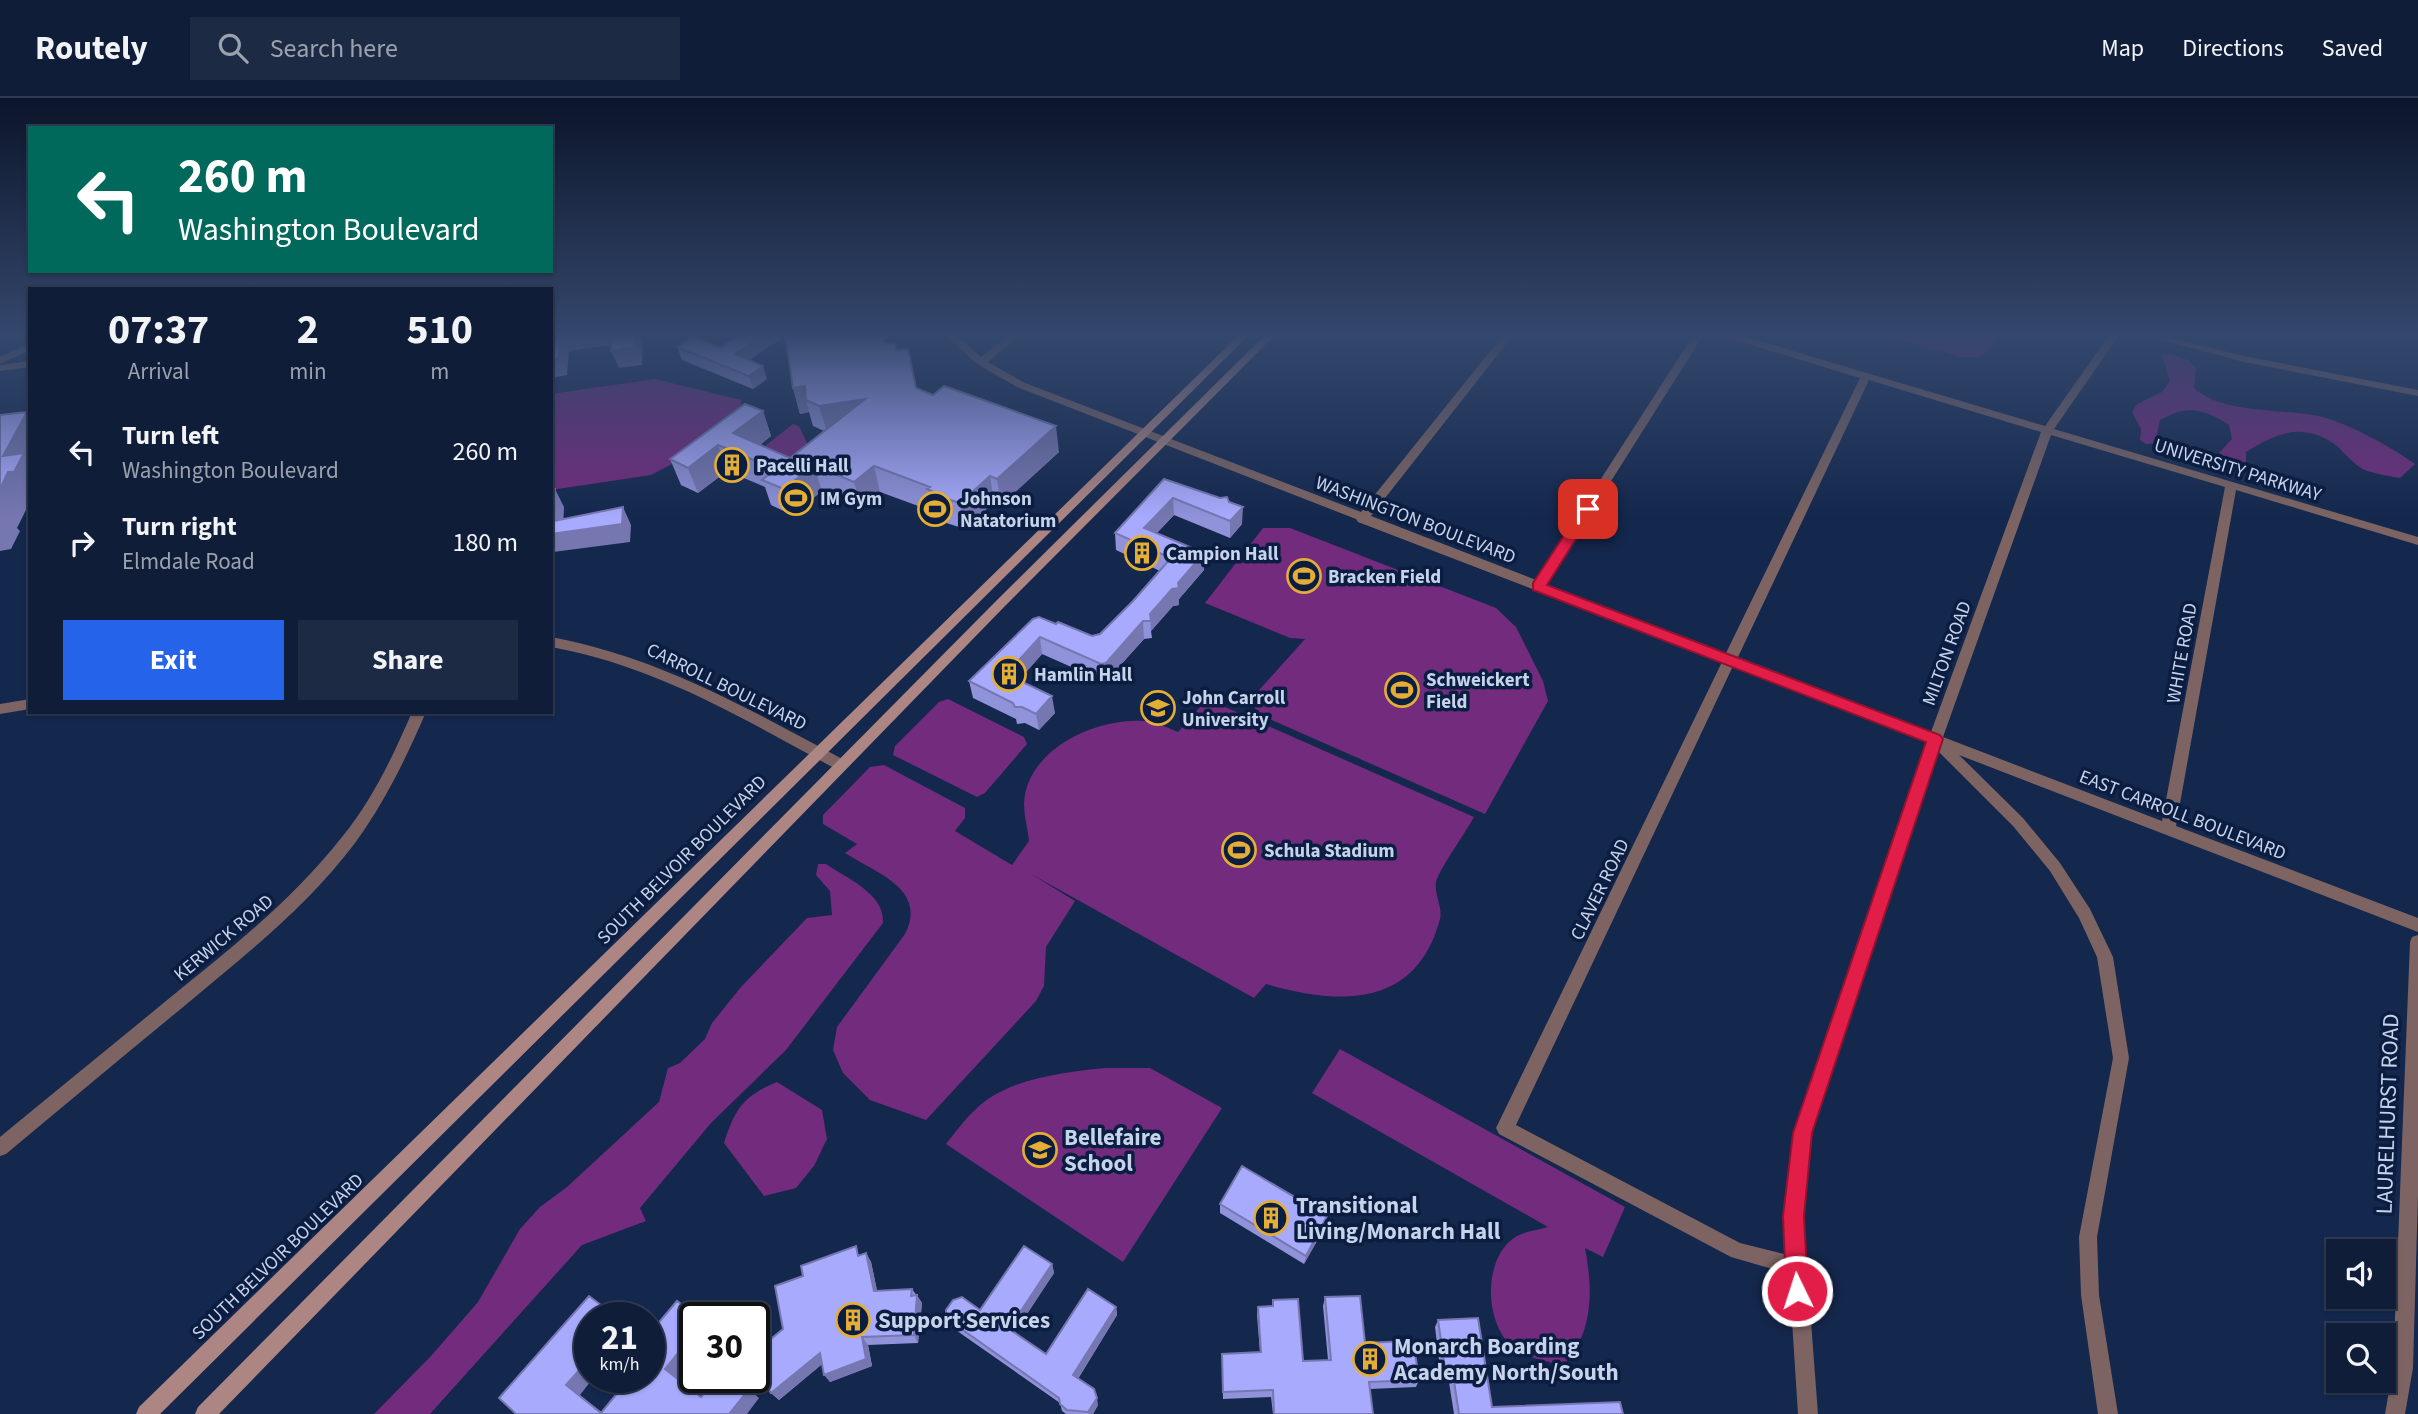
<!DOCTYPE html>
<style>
:root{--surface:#0f1d39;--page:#1d2a44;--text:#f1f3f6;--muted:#9ba2ae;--line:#2f3b53;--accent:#2563eb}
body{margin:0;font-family:"Source Sans 3",sans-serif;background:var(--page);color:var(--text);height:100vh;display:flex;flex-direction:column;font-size:26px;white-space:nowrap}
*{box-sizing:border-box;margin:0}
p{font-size:23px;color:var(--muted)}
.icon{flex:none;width:38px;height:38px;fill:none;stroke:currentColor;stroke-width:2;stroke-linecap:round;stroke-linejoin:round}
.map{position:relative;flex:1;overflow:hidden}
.sheet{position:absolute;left:28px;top:189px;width:525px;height:427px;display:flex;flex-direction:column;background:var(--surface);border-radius:0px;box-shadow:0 2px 5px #0004,0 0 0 2px var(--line)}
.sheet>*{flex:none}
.guide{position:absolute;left:28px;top:28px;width:525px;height:147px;border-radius:0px;box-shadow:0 2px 5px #0004,0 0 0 2px var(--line);background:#00695c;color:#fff;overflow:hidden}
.fabs{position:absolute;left:2326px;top:1141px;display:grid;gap:14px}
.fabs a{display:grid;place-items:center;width:70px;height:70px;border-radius:0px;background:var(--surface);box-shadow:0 2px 5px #0004,0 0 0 2px var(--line);font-size:35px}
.speed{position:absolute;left:574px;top:1204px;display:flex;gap:14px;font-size:35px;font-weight:700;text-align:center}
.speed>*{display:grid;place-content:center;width:91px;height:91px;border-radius:50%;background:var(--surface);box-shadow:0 2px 5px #0004,0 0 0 2px var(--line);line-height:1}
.speed small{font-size:18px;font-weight:400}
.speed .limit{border:4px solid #111;border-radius:10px;background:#fff;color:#111}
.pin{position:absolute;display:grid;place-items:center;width:60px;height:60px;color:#fff;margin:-30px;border-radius:14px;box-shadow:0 4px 10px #0006}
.me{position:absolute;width:77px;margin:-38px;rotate:356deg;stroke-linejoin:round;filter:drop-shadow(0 0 5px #0008)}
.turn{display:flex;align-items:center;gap:24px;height:147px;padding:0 35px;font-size:32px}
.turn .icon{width:91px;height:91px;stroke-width:2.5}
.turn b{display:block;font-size:49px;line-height:60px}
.eta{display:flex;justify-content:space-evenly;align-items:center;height:119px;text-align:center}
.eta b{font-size:42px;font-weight:700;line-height:49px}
.cta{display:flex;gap:14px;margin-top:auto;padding:14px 35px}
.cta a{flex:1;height:80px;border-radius:0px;background:var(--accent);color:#fff;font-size:28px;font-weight:700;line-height:80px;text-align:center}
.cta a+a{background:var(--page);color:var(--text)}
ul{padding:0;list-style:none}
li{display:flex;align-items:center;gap:21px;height:91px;padding:0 35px}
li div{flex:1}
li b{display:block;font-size:26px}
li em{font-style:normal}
header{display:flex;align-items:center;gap:42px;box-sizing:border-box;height:98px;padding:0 35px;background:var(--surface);border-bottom:2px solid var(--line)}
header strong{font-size:33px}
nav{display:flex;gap:38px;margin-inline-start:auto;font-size:24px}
.search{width:490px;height:63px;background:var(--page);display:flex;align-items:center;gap:18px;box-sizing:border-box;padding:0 24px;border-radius:0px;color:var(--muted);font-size:26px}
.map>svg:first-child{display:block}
</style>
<header>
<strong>Routely</strong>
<div class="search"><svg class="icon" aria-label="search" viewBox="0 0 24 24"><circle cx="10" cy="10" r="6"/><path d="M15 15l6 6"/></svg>Search here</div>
<nav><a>Map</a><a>Directions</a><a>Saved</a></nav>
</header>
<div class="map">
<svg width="2418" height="1316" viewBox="0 0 2418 1316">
<rect width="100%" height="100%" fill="#14274c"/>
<path fill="#732b7d" d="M1879,236H2003L1980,259H1961Z
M2170,256L2188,262L2196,270L2194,290C2221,315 2277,311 2313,317C2341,321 2392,349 2415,366L2400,380C2389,378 2377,376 2367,373C2354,368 2344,353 2333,345C2300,324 2275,336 2246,354V365L2238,368L2218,363L2219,355L2232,341L2229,327C2202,310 2188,307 2160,322L2155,345L2146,346L2140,342L2141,331L2132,314L2137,306L2162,294L2170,283L2162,257Z
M655,281L741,302V330L651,377L551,392V296Z
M793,326L799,328L808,347L800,368L747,362Z
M1263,430H1290L1496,510L1516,529L1543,583L1548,603L1485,716L1258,616L1251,601L1305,541L1290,540L1205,505Z
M948,601L1024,639L1027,646L985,695L977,699L893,657L895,648L939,604Z
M1207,601L1474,719C1466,734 1440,770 1436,784C1434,796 1443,810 1440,821C1416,911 1339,907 1266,886L1254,900L1031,776L1075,803L1046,849L1044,888L1036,903L926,1022L870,1002L843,975L833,952L837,929L905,836C928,791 876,775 845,755L857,746L823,726V717L870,669L884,667L965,710V720L955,733L1012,767L1029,743C1028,732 1024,718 1024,706C1026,649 1103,616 1152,624C1161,626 1170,631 1178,634Z
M818,766H826C848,781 885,796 883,825L786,952L711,1025L640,1110L646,1123L582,1147L430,1316H374L431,1258L478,1204L520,1131L540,1109L567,1089L659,1004L668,970L680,965L705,941L712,925L741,889L807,820L832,817L830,793L816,777Z
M1340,951L1625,1109L1603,1159L1585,1150C1593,1191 1594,1237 1562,1268C1548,1263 1528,1260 1516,1252C1486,1230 1482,1170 1509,1144C1520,1133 1535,1133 1548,1129L1312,995Z
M1105,970H1150L1222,1010L1123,1164L946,1046C956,1034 964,1022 975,1012C1005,981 1064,974 1105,970Z
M777,984L822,1012L827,1041L814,1068L796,1090L764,1098L724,1045C735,1011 743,998 777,984Z"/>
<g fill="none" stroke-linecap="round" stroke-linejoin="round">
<path fill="#7d6462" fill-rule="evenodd" d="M944,236H955L981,259L1010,236H1021L988,264L1025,285L1361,414L1504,236H1514L1371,418L1536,482L1694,236H1704L1546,486L1726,555L1860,280L1722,238L1721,236H1736L2045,328L2110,236H2120L2054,331L2418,439V447L2236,392L2176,728L2418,820V834L1959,657L2023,720L2060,765L2090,811L2113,859L2129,960L2097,1139L2099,1197L2118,1316H2098L2081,1197L2079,1139L2113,960L2097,859L2079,820L2050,773L2013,728L1938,653L1811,1035L1803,1118L1818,1316H1798L1789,1176L1731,1159L1499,1036L1496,1030L1722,564L1358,424L1356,421L1017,289L977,266ZM1869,282L2041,334L1931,634L1738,559ZM2051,337L2225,389L2162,723L1943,639ZM1733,568L1927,644L1793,1035L1785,1118L1788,1157L1740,1145L1516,1027Z
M2140,236H2156L2244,258L2418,292V298L2244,264Z
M30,245V252L0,266V259Z
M30,263V269L0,273V267Z
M551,539C662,560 748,611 846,663L848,667L846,671H836C741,620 659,569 551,549Z
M30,601V611L0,616V606Z
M412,614H426C406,660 385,704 355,745C307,809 243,859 182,910C123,958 65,1007 6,1056L0,1058V1039C57,992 115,945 172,898C233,849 294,800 342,739C373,701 393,658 412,614Z
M2418,837V1097L2413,1270L2405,1316H2385L2393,1270L2410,844L2412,839Z"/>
<path fill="#ad8583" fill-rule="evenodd" d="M1240,236H1250L160,1316H136L139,1309Z
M1266,236H1276L1005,508L219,1316H195L198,1309L997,502Z"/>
</g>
<path fill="#9092da" d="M741,236H778L780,241L749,262L767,281L753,291L682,262L677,249L720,250Z
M885,246L897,252L916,290L1059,354L1001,407L994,404L965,431L937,422V419L933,417L932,413L880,394L861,410L822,393L792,417L771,407L765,389L727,373L698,395L681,387L670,361L763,313L771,338L760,347L790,360L824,333L813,328L809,314L800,316L793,290Z
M1164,381L1242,426L1230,440L1174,417L1157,435L1204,455V472L1179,501V507L1173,508L1151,533L1152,540L1144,541L1107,582L1103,583L1042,556L1019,582L1055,615L1039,632L1025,625L1017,626L1016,621L973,600L969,583L1056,526L1092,538L1100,536L1133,503L1160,473L1116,452L1115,435Z
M1220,1106L1327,1118L1326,1127L1304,1166L1220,1115Z
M866,1155L871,1164L877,1193L912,1191L922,1205L918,1245L868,1247L872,1268L830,1284L822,1266L779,1302L771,1295L760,1261L861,1157Z
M1052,1166L1054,1175L1014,1235L1046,1256L1116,1209L1117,1217L1078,1281L1098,1307L1093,1316H1066L1062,1313L1060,1305L950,1228L946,1220L980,1212Z
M1325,1199L1365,1245L1408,1254L1419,1282L1416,1289L1370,1291L1373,1316H1273L1271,1299L1223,1301L1222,1263L1260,1254L1257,1217L1258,1209L1272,1208L1273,1202L1303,1263L1328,1262L1323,1208Z
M1438,1222L1492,1309L1623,1316H1454L1448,1278H1441L1435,1229Z"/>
<path fill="#7677b1" d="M561,236H615L619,246L569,253L567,277L551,280V261Z
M636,236H643L642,267L619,270L611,253Z
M765,236H778L780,241L739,269L735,256Z
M763,268L767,281L753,291L749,278Z
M805,288L806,302L809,314L800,316L793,290Z
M865,301L827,334L819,308Z
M763,313L771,338L745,358L733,335Z
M27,314L30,318V404L17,430L20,433L11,451L0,453V391L8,374L3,358Z
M1056,328L1059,354L1001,407L997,381Z
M718,347L727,373L698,395L688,370Z
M814,367L822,393L792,417L784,391Z
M874,368L880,394L861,410L854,384Z
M990,378L994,404L965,431L960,405Z
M551,387L555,395V391L564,409L563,435L623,409L631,427L630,444L553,454L551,478V436L554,423Z
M1173,400L1174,417L1145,447L1144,430Z
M1243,409L1242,426L1230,440V423Z
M1204,455V472L1179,501V507L1173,508L1151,533L1150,516Z
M1143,523L1144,541L1107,582L1103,583L1101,566Z
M1040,539L1042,556L1009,593L1006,576Z
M1052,598L1055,615L1039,632L1036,616Z
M1327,1118L1326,1127L1304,1166L1306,1158Z
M866,1155L871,1164L879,1201L874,1193Z
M1052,1166L1054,1175L1012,1239L1009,1231Z
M917,1197L922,1205L918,1245L914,1237Z
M1116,1209L1117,1217L1075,1285L1073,1277Z
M695,1234V1258L676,1281L665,1271Z
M862,1239L868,1247L872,1268L830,1284L824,1277Z
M820,1255L826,1263L779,1302L771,1295Z
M590,1260V1279H594L580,1297L604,1316H602L566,1287Z
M749,1291L759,1300L747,1316H729Z
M1097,1300L1098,1307L1093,1316H1089L1088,1314Z"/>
<path fill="#a8aafd" stroke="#7677b1" stroke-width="2" d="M551,236H561L559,260L551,261Z
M612,236H636L635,249L611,253Z
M741,236H765L735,256L763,268L749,278L677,249L693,238L720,250Z
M785,236H883L885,246L895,245L896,252L908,251L916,290L933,297L944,288L1056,328L997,381L990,378L960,405L932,396L934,394L927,391L930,389L874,368L854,384L814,367L784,391L762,382L775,371L718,347L688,370L670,361L745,306L763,313L733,335L790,360L865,301L819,308L806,302L805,288L793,290Z
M27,314L3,358L24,355L14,374H8L0,391V317Z
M1164,381L1220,400L1227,399L1229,404L1243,409L1230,423L1173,400L1144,430L1204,455L1178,485L1179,490L1172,491L1150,516L1151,523H1143L1106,565L1101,566L1040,539L1006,576L1052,598L1036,616L1022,609H1015L1013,605L969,583L1033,521L1039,519L1056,526L1058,524L1092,538L1100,536L1133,503L1171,460L1115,435Z
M555,391L554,423L623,409L622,426L551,436V392Z
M1242,1068L1327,1118L1306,1158L1220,1106Z
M856,1148L858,1158L866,1155L874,1193L912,1191L911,1198L917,1197L914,1237L862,1239L866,1261L824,1277L820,1255L771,1295L754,1269V1265L760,1261L755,1254L783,1231L775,1188L803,1178L801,1168Z
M1024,1148L1052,1166L1009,1231L1046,1256L1088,1191L1116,1209L1073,1277L1094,1291L1097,1300L1088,1314L1067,1312L1060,1306L1059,1300L946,1220V1212L953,1202L962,1199L980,1212Z
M589,1198L618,1220H590V1260L566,1287L601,1315L624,1287L614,1279H649V1236L677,1203L699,1220H695V1234L665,1271L701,1299L717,1279H734L749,1291L729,1316H516L499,1300Z
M1360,1198L1365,1245L1407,1243L1408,1254H1415L1419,1282L1369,1284L1373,1316H1274L1273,1292L1223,1294L1222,1256L1261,1254L1258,1209L1273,1208V1202L1298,1201L1303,1263L1331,1262L1325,1199Z
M1478,1220L1492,1309L1620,1304L1623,1316H1459L1452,1270H1445L1438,1222Z"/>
<linearGradient id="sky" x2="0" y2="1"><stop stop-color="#0b152a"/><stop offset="0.56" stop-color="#34476c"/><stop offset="1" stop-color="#34476c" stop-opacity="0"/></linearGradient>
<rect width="2418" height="420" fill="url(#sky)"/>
<path fill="#e11d48" stroke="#92132f" stroke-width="2" d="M1588,406L1595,411L1547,487L1940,637L1943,641L1812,1035L1804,1118L1808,1193L1805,1200L1797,1203L1790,1200L1786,1193L1783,1118L1793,1035L1926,644L1533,492V485L1583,408Z"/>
<defs>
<g id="building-ring" transform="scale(1.75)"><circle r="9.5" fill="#0b1d41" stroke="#e4ad35" stroke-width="1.5"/><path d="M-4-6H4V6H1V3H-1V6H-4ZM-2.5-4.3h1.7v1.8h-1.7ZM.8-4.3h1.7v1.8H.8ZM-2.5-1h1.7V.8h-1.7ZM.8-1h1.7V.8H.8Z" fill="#e4ad35"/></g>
<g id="stadium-ring" transform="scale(1.75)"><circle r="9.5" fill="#0b1d41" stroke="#e4ad35" stroke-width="1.5"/><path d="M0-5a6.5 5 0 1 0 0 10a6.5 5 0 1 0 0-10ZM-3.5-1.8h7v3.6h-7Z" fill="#e4ad35"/></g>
<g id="university-ring" transform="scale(1.75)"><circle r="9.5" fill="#0b1d41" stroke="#e4ad35" stroke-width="1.5"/><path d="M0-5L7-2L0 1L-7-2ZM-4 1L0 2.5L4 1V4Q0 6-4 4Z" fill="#e4ad35"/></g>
<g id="school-ring" transform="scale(1.75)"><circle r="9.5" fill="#0b1d41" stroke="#e4ad35" stroke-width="1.5"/><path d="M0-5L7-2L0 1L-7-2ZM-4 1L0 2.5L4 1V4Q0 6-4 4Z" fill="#e4ad35"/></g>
</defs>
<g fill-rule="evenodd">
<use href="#building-ring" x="732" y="367"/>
<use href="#stadium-ring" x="796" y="400"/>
<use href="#stadium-ring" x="935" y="411"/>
<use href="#building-ring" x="1142" y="455"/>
<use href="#stadium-ring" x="1304" y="478"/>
<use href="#building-ring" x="1009" y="576"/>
<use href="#stadium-ring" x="1402" y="592"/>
<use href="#university-ring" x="1158" y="610"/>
<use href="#stadium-ring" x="1239" y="752"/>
<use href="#school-ring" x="1040" y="1052"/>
<use href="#building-ring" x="1271" y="1120"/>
<use href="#building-ring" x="853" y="1222"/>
<use href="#building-ring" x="1370" y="1261"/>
</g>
<g text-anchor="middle" stroke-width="7" stroke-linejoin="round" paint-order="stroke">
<g font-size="19" font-weight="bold" fill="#c6d3eb" stroke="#0b1d41" text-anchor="start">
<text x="756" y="374">Pacelli Hall</text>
<text x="820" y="407">IM Gym</text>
<text x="960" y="407">Johnson<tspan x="960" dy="22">Natatorium</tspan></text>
<text x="1166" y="462">Campion Hall</text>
<text x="1328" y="485">Bracken Field</text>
<text x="1034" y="583">Hamlin Hall</text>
<text x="1426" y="588">Schweickert<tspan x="1426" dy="22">Field</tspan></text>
<text x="1182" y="606">John Carroll<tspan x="1182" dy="22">University</tspan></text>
<text x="1264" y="759">Schula Stadium</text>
</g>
<g font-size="19" fill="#c6d3eb" stroke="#0b1d41">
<text transform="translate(2238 371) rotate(17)" y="7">UNIVERSITY PARKWAY</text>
<text transform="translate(1416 421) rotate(21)" y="7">WASHINGTON BOULEVARD</text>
<text transform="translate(1946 555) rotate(-70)" y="7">MILTON ROAD</text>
<text transform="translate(2181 555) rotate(-80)" y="7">WHITE ROAD</text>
<text transform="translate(727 588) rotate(26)" y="7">CARROLL BOULEVARD</text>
<text transform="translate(2183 716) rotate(21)" y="7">EAST CARROLL BOULEVARD</text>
<text transform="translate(681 761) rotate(-45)" y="7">SOUTH BELVOIR BOULEVARD</text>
<text transform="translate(1599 791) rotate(-64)" y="7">CLAVER ROAD</text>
<text transform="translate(223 839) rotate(-40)" y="7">KERWICK ROAD</text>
<text transform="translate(277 1158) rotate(-44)" y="7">SOUTH BELVOIR BOULEVARD</text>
</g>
<g font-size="23" fill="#c6d3eb" stroke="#0b1d41">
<text transform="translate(2387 1016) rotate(-88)" y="8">LAURELHURST ROAD</text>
</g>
<g font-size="23" font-weight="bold" fill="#c6d3eb" stroke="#0b1d41" text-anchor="start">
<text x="1064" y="1047">Bellefaire<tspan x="1064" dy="26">School</tspan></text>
<text x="1296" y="1115">Transitional<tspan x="1296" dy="26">Living/Monarch Hall</tspan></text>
<text x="878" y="1230">Support Services</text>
<text x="1394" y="1256">Monarch Boarding<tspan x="1394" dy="26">Academy North/South</tspan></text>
</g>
</g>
</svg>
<div class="fabs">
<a><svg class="icon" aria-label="sound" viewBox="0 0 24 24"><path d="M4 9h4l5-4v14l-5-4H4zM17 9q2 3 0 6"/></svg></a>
<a><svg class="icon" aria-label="search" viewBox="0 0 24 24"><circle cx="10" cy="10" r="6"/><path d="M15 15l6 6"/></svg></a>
</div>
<div class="speed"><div>21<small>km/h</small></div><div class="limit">30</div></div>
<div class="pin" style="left:1588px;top:411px;background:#d93025"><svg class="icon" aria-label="arrive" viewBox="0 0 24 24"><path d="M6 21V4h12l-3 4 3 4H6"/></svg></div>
<svg class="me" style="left:1797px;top:1193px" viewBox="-20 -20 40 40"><circle r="17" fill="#e11d48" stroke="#fff" stroke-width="3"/><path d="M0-11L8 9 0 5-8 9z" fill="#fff"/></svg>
<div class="guide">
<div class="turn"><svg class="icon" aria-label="left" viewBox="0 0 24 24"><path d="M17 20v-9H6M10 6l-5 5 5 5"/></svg><div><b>260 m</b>Washington Boulevard</div></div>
</div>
<section class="sheet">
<div class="eta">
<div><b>07:37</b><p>Arrival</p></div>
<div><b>2</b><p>min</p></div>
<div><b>510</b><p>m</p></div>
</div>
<ul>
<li><svg class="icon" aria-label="left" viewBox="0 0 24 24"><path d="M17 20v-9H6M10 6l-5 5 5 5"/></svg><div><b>Turn left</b><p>Washington Boulevard</p></div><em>260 m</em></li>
<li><svg class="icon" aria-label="right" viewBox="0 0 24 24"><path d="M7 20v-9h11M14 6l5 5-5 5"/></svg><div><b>Turn right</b><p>Elmdale Road</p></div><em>180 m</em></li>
</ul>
<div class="cta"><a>Exit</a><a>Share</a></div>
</section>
</div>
